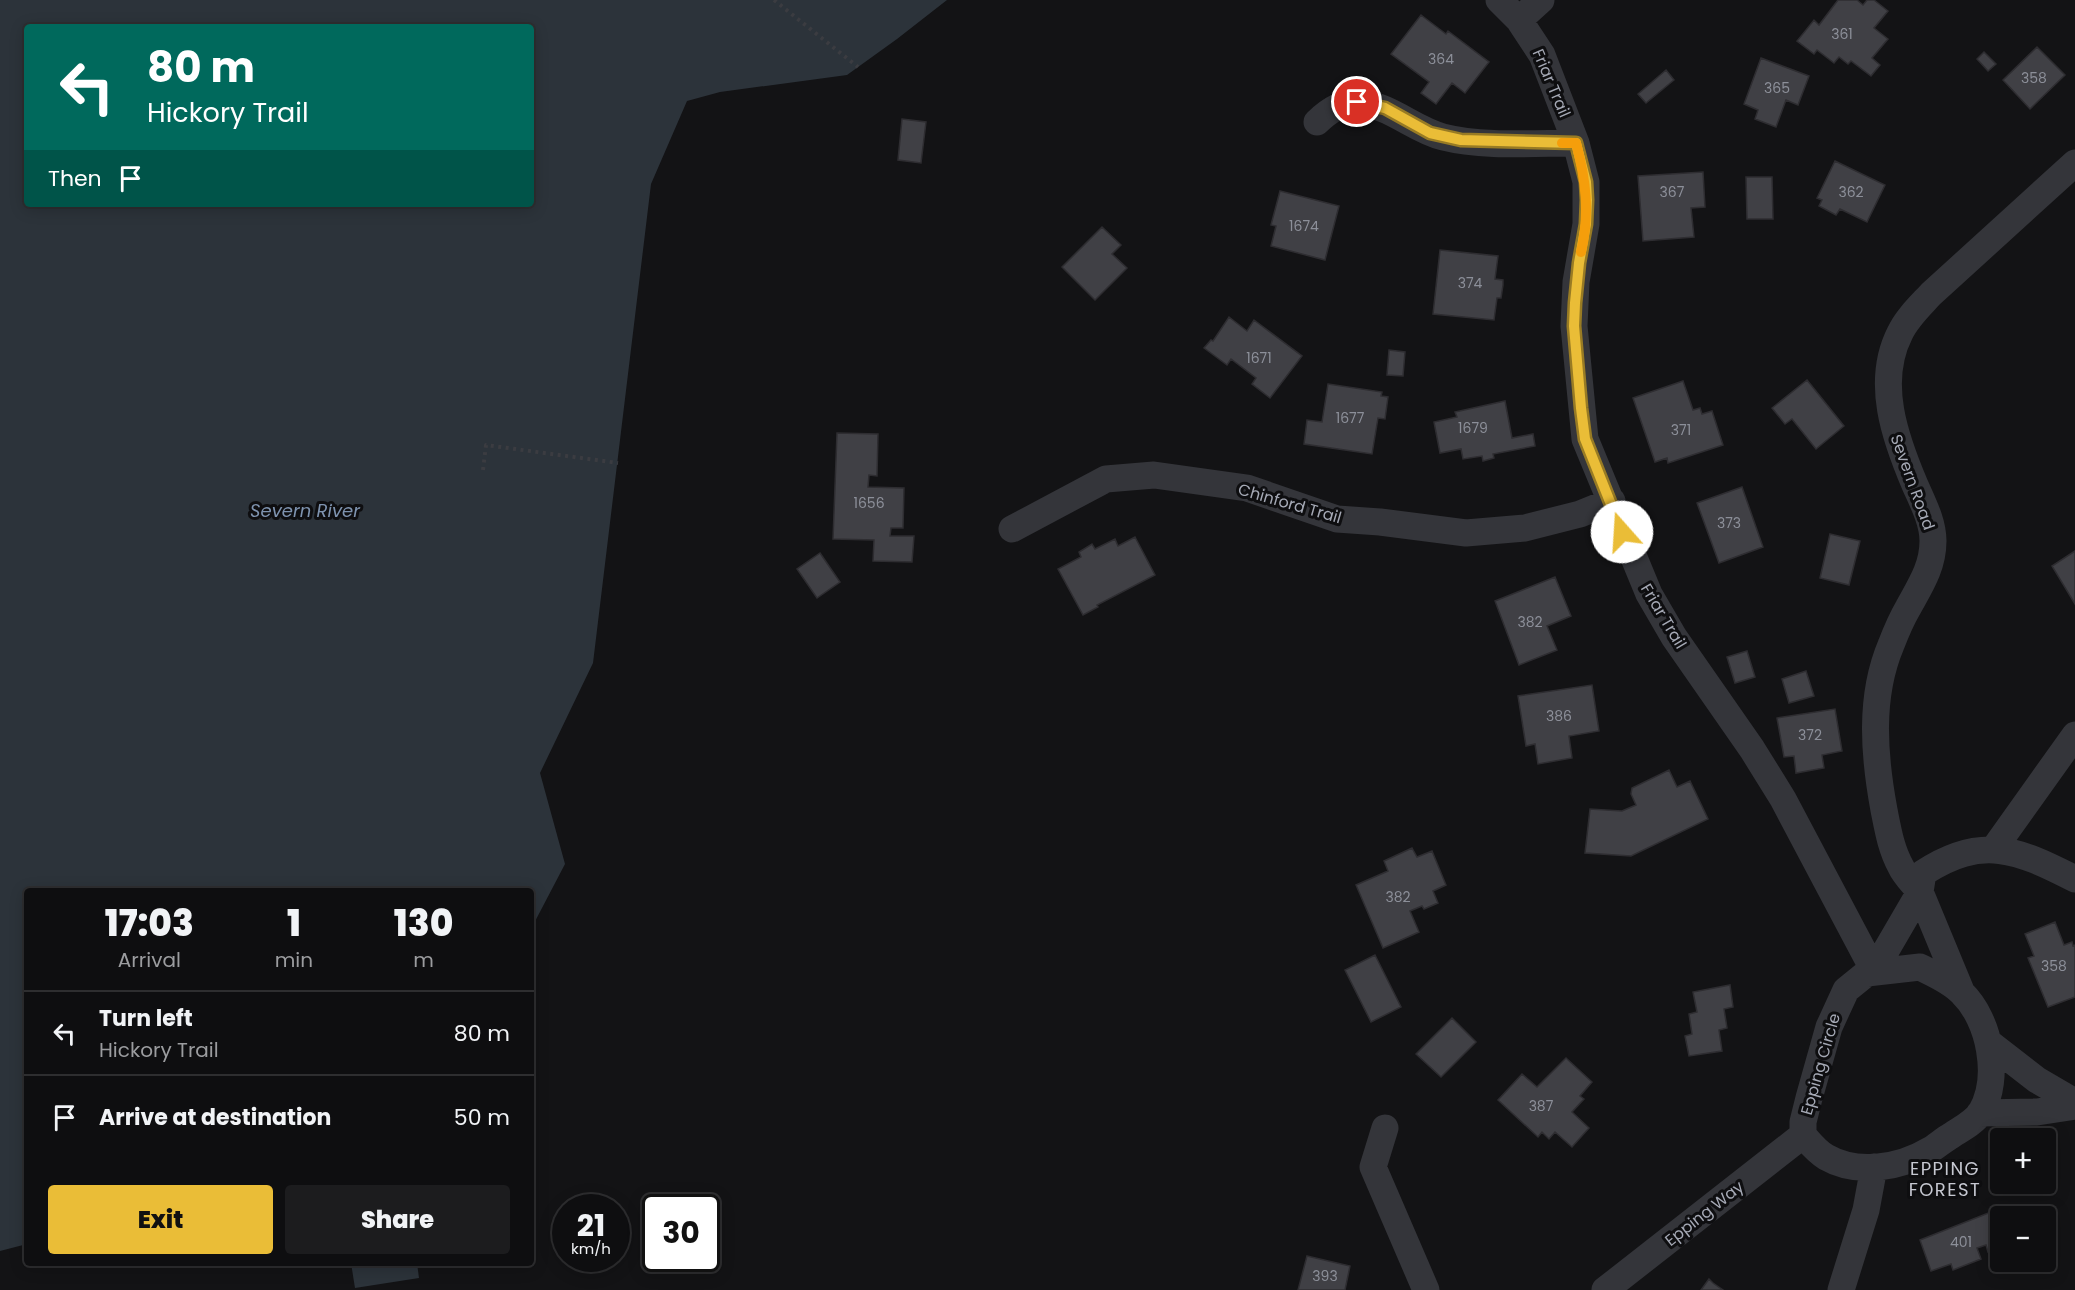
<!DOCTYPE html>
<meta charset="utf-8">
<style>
:root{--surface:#0e0e10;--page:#1c1c1e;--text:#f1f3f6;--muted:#9b9c9f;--line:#2e2e30;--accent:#eabd37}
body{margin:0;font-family:Poppins,sans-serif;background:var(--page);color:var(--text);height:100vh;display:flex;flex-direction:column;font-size:22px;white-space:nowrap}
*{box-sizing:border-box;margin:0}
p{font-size:20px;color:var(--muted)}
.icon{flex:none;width:33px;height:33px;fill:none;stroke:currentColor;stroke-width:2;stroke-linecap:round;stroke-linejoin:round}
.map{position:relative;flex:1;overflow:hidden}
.sheet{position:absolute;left:24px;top:888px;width:510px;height:378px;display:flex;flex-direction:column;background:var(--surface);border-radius:6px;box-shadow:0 3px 15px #0003,0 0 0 2px var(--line)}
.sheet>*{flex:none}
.banner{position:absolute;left:24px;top:24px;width:510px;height:183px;border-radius:6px;box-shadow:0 3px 15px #0003,0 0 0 2px var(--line);background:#00695c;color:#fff;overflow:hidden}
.controls{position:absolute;left:1990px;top:1128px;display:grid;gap:12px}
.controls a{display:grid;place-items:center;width:66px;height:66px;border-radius:6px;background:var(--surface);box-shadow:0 3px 15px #0003,0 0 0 2px var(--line);font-size:30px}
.speed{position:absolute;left:552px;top:1194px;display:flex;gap:12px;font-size:30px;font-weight:700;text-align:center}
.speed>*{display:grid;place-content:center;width:78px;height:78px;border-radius:50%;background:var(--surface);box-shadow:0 3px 15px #0003,0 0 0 2px var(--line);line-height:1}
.speed small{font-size:15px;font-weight:400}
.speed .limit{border:3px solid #111;border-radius:9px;background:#fff;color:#111}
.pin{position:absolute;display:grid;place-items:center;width:51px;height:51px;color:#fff;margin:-26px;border:3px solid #fff;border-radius:50%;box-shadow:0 2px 6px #0007}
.me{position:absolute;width:66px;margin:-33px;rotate:341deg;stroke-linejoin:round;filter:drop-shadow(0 0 4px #0008)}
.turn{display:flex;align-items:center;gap:21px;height:126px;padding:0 24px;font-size:27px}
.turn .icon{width:78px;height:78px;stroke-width:2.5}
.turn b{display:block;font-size:42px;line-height:51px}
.then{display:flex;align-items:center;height:57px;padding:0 24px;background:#0003;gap:12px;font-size:22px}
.eta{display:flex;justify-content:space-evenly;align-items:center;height:102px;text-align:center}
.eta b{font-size:36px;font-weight:800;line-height:42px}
.action{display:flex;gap:12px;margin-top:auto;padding:12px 24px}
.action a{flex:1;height:69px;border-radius:6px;background:var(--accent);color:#111;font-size:24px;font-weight:800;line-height:69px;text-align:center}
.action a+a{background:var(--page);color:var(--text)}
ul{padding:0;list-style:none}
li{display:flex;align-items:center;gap:18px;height:84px;padding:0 24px;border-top:2px solid var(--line)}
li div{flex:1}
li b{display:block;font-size:22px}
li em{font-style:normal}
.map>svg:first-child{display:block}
</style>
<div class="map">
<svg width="2075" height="1290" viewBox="0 0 2075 1290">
<rect width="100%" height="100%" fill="#131315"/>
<path fill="#2c333a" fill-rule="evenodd" d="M0,0H947L897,39L847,75L720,92L687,101L651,184L593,663L540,773L565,864L531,929V891H27V1244L0,1251ZM27,27H531V204H27Z
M351,1263H417L419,1278L355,1288Z"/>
<path fill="#404045" stroke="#2e2d31" stroke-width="1.5" d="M1838,0H1857L1863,5L1867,0H1874L1888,11L1874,28L1888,39L1872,58L1880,65L1871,76L1851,61L1848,64L1839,57L1834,63L1817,50L1814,54L1797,41L1814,20L1819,25Z
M1421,15L1446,34L1448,31L1489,62L1465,93L1452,83L1436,104L1421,93L1429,82L1391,54Z
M2037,47L2065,75L2030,109L2003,80Z
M1984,52L1996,64L1988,71L1977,59Z
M1761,58L1809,76L1798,105L1786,100L1776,127L1755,119L1758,110L1744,104Z
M1666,70L1674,80L1646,103L1638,94Z
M902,119L926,122L921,163L898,160Z
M1835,161L1885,185L1867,222L1840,209L1836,215L1819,206L1822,200L1817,198Z
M1703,172L1705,207L1691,208L1694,237L1643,241L1638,176Z
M1746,177H1772L1773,219H1747Z
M1280,191L1339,206L1325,260L1271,246L1276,226L1271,225Z
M1102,227L1121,245L1112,254L1127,268L1095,300L1062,267Z
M1440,250L1498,256L1495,279L1503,280V285L1501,298H1497L1494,320L1433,314Z
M1229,317L1247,331L1254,320L1302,356L1270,398L1252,384L1256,378L1231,359L1227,365L1204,348L1211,340L1213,341Z
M1389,350L1405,352L1403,376L1387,375Z
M1807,380L1844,426L1816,449L1792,419L1785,424L1772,408Z
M1683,381L1693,410L1700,408L1702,414L1712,411L1723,445L1668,463L1667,458L1655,462L1633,398Z
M1328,384L1382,392L1381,396L1388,397L1385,419L1378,418L1372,454L1304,444L1307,420L1322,422Z
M1505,401L1512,438L1533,434L1535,446L1493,454L1494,458L1483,461L1482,456L1463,459L1461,449L1440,453L1434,422L1457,417L1455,412Z
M837,433L878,434L877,476L869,475L868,487L904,488L903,528H891L890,536H914L912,562L873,561L874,540L833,539Z
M1742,487L1763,547L1719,563L1697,503Z
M1830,534L1860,541L1849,585L1820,578Z
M1135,537L1155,575L1097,605L1098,607L1083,615L1058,569L1081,557L1079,552L1092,544L1095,549L1115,539L1118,546Z
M2075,551V604L2052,566Z
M820,553L840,582L817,598L797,569Z
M1555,577L1571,616L1547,626L1557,650L1519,665L1495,601Z
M1747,651L1755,677L1735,683L1727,657Z
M1806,671L1814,696L1789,703L1782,679Z
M1592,685L1599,731L1569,736L1572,758L1538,764L1535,744L1526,746L1518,696Z
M1835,709L1842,751L1822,755L1824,768L1796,773L1794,756L1784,757L1777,718Z
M1669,770L1677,787L1690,781L1708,819L1631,856L1585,853L1590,809L1622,811L1636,805L1631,794L1632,788Z
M1412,848L1417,857L1432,851L1446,885L1433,891L1438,903L1424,909L1422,906L1410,911L1419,932L1383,948L1356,885L1388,871L1384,861Z
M2055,922L2064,945L2072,942L2073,946L2075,945V997L2048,1007L2028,958L2034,956L2025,934Z
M1375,955L1401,1007L1371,1022L1345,970Z
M1730,985L1733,1007L1724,1009L1727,1028L1719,1030L1722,1051L1689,1056L1685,1036L1692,1034L1689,1014L1697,1012L1693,992Z
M1452,1018L1476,1042L1441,1077L1416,1054Z
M1566,1058L1592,1082L1580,1096L1584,1099L1572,1112L1589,1128L1572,1147L1555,1132L1549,1139L1542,1132L1538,1137L1498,1100L1522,1074L1537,1087Z
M1991,1212L1993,1218L2004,1214L2005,1216H2001V1247L1988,1252L1986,1245L1977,1248L1981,1259L1953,1270L1951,1264L1931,1271L1920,1240Z
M1307,1256L1350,1266L1345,1290H1298Z
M1709,1279L1713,1283L1723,1290H1701Z"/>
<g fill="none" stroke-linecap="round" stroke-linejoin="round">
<path stroke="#3b3c41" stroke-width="4" stroke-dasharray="3 4.5" stroke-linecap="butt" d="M774,0L858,67
M483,470L486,445L618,463"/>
<path stroke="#34353a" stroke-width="27" d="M1499,0L1519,20L1542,55L1576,143L1586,182V224L1576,282L1574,326L1585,439L1649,594L1674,637L1752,749L1783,799L1874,971
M1519,20L1541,0
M1317,122C1328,111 1341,102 1357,103C1390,104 1412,129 1443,137C1482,147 1535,143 1576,143
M1012,529L1106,479L1154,475L1247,488L1337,519L1380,522L1466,533L1525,528L1580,514L1612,501
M1993,850L2075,735
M1920,892C1914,884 1905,876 1901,867C1891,849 1888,830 1884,810C1874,756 1869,697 1891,645C1896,632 1901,620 1908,608C1920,586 1933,567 1933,541C1933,522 1923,503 1915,485C1895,438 1875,382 1900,333C1907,318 1920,306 1931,294L2075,163
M1920,892L1923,873C1982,834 2018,850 2075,879
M1920,967C1934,974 1951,981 1962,993C1990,1020 2001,1078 1981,1112C1974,1123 1959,1130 1949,1137C1942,1141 1937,1146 1930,1150C1900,1168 1857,1175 1826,1157C1817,1152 1810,1143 1803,1135V1122L1809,1098L1829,1027L1846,990L1867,973Z
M1874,971L1920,892L1961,991
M1988,1042L2037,1080L2075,1102
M1980,1113L2037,1112L2075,1106
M1385,1128L1373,1167L1426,1290
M1605,1290L1803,1135
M1841,1290L1866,1210L1874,1167"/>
</g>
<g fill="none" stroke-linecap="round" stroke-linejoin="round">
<g stroke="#987b24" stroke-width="15">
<path id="route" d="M1357,102L1385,108L1430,133L1461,140L1576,143L1586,182L1587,200L1586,224L1579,263L1575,303L1574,326L1581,408L1585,439L1622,532"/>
</g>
<use href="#route" stroke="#eabd37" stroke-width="10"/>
<path stroke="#f59e0b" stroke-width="10" d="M1562,143H1576C1586,180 1590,214 1581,252"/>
</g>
<g text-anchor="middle" stroke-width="6" stroke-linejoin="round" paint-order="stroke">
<g font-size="14" fill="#8c8f99">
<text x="1842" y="39">361</text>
<text x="1441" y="64">364</text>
<text x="2034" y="83">358</text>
<text x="1777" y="93">365</text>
<text x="1672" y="197">367</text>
<text x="1851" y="197">362</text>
<text x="1304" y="231">1674</text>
<text x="1470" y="288">374</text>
<text x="1259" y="363">1671</text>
<text x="1350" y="423">1677</text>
<text x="1473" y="433">1679</text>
<text x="1681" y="435">371</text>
<text x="869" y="508">1656</text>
<text x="1729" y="528">373</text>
<text x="1530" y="627">382</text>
<text x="1559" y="721">386</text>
<text x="1810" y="740">372</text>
<text x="1398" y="902">382</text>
<text x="2054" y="971">358</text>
<text x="1541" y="1111">387</text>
<text x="1961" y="1247">401</text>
<text x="1325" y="1281">393</text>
</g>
<g font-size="16" fill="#a5a9b5" stroke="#0e0e10">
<text transform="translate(1552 83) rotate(67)" y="6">Friar Trail</text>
<text transform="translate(1913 482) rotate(70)" y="6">Severn Road</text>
<text transform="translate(1290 503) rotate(16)" y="6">Chinford Trail</text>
<text transform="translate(1664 616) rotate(59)" y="6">Friar Trail</text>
<text transform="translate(1820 1064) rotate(-74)" y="6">Epping Circle</text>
<text transform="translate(1704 1213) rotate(-38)" y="6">Epping Way</text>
</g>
<g font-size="18" font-style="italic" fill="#7e93af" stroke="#0e0e10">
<text x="305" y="517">Severn River</text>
</g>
<g font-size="18" letter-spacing="1.5" fill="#c6c8d1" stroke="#0e0e10">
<text x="1945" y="1175">EPPING<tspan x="1945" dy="21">FOREST</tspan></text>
</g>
</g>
</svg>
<div class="controls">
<a>+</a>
<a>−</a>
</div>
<div class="speed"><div>21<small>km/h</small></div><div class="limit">30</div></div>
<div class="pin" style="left:1357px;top:102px;background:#d93025"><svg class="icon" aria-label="arrive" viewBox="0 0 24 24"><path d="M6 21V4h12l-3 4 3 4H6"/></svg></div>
<svg class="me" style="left:1622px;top:532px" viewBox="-20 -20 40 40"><circle r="19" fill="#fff"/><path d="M0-13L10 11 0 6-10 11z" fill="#eabd37"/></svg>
<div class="banner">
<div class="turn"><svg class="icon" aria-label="left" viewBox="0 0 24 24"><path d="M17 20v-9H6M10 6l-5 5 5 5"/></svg><div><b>80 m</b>Hickory Trail</div></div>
<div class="then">Then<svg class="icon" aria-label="arrive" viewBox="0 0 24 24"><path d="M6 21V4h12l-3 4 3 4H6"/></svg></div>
</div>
<section class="sheet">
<div class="eta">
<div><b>17:03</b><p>Arrival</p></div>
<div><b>1</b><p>min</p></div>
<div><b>130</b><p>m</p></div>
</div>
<ul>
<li><svg class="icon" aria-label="left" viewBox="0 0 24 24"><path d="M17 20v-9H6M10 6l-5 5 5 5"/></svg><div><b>Turn left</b><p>Hickory Trail</p></div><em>80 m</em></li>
<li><svg class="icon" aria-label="arrive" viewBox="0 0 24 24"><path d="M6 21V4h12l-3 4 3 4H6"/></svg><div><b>Arrive at destination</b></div><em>50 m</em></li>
</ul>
<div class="action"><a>Exit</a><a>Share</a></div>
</section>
</div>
